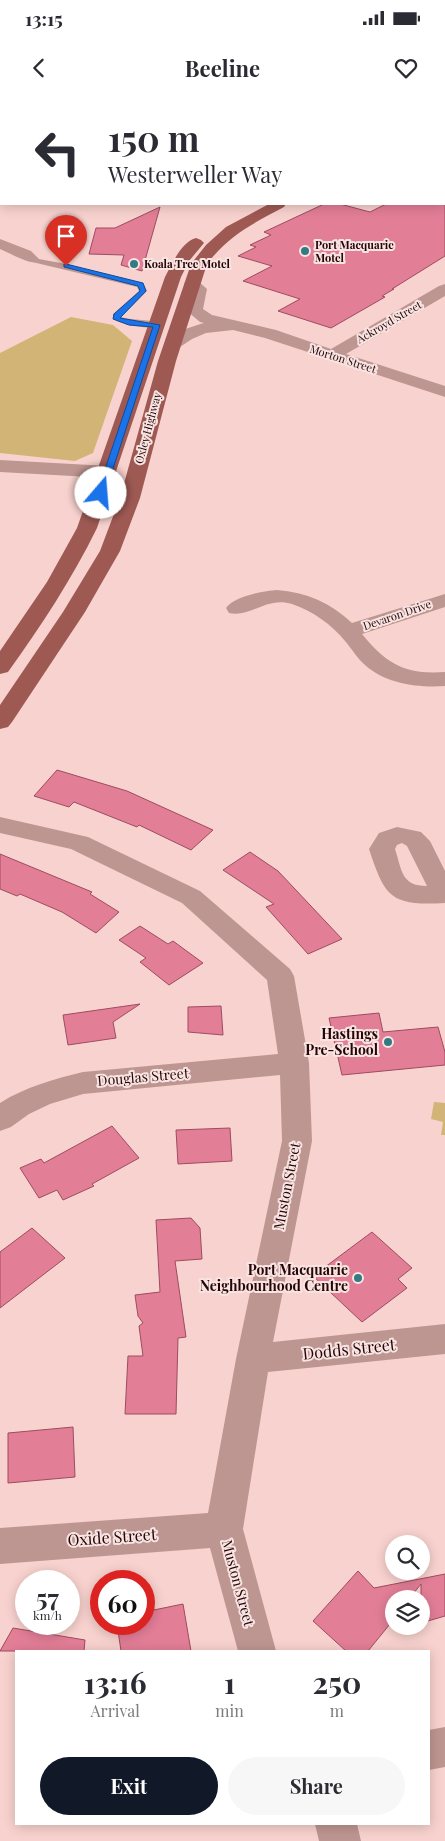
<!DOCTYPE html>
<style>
:root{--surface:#fff;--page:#f7f7f7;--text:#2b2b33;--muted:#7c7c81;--accent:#111827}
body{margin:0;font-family:"Playfair Display",serif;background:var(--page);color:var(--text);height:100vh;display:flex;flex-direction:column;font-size:19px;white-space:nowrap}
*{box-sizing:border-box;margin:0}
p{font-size:16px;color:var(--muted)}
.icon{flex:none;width:28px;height:28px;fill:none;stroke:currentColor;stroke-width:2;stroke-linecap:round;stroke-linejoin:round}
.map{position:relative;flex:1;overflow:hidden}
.sheet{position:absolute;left:15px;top:1550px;width:415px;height:175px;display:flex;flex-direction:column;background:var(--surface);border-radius:0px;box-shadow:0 2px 12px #0003}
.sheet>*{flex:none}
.banner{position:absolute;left:0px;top:0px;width:445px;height:105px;box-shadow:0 2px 12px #0003;background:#fff;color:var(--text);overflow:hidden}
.fabs{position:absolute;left:385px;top:1435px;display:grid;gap:10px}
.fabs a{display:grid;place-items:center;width:45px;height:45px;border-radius:50%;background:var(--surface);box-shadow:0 2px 12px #0003;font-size:25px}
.speed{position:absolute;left:15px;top:1470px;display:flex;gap:10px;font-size:25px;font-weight:700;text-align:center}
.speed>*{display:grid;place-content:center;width:65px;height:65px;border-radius:50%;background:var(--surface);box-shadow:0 2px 12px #0003;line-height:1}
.speed small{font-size:12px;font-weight:400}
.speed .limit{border:8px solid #d22;background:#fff;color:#111}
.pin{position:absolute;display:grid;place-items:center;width:42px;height:42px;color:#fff;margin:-51px -21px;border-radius:50% 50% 50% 0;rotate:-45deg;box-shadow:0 0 5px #0007}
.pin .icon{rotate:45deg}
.me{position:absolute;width:55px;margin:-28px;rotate:18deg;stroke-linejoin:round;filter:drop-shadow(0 0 4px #0008)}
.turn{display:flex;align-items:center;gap:18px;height:105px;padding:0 25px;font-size:22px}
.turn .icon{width:65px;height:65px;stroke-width:2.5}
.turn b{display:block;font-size:35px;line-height:42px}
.eta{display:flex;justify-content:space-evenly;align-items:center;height:85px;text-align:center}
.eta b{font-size:30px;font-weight:700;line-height:35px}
.button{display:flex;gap:10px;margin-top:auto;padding:10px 25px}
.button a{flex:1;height:58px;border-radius:30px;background:var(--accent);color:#fff;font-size:20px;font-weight:700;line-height:58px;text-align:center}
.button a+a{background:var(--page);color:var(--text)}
.status{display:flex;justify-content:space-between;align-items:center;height:35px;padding:0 25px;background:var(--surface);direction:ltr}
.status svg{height:14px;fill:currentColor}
header{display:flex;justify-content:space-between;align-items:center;height:65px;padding:0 25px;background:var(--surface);font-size:22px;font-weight:700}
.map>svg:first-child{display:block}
</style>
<div class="status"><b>13:15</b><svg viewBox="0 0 49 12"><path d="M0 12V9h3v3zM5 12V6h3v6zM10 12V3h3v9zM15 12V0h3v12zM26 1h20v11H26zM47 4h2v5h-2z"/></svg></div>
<header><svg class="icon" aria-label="back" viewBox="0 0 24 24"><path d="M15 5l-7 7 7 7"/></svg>Beeline<svg class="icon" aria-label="heart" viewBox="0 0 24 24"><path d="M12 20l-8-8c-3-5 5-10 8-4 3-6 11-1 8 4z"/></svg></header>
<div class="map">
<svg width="445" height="1741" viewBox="0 0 445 1741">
<rect width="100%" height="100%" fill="#f8d2ce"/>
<path fill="#d2b576" d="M71,217L113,225L132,241L93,353L75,361L0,353V253Z
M434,1002L445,1003V1035H441L443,1022L431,1019Z"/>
<path fill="#e37e97" stroke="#9d4c61" d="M324,104H340L370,112L386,104H445V156L392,189H394L382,196L385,197L331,228L278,211L300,199L243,181L272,166L238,156L256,147L250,145L271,135L264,132Z
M160,107L142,171L121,165L124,155L89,154L96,128H115Z
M57,670L127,691L213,730L191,750L139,725L137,727L74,702L69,707L34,696Z
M250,752L278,771L342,839L308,854L266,807L274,804L223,770Z
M0,754L92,792L90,794L119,812L96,833L62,812L20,794L17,796L0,789Z
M140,826L168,844L173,841L203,863L169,885L140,862L146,858L119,840Z
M140,904L113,922L116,938L68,945L63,915Z
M221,906L223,935L188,932V907Z
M379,913L383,932L438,927L445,952V965L342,975L329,918Z
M112,1026L139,1058L92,1084L94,1086L63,1100L57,1090L39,1098L20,1068L41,1059L44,1063Z
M230,1028L232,1061L178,1064L176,1030Z
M191,1118L200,1128L202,1159L175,1161L186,1237L178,1238L176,1314H125L128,1256H143L139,1226L143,1223L138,1216L135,1195L160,1192L156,1120Z
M32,1128L65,1158L0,1208V1152Z
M372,1132L412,1168L398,1179L407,1188L362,1222L313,1176Z
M73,1327L75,1377L8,1383V1333Z
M358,1471L374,1488L445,1474V1516L421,1523V1484L409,1499H394V1519L368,1551H346L313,1521Z
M183,1504L191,1551H121L117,1524H144V1512Z
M13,1528L85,1540L84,1551H0Z"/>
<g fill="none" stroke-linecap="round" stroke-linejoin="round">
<path fill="#be9691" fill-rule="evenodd" d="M28,157L66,164L143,183L147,191L121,217C133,221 151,218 161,225C153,231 121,225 113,219V214L139,191L137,187L28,161Z"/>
<path fill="#be9691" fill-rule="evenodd" d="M233,0H250V1H234Z
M0,77H1V85H0Z
M0,139L31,151L39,159L36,162C28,164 10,153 0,149Z
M192,179L198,181L207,189L203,209L212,215L276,230L331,249L439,186L445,184V196L346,254L445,286V297L265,238L233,230L206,233L192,239L180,247H168L166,243C174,231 191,227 204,223L200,222L187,211L191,190L184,184L186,181Z
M0,360L108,366L115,368L117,372L115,376L108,378L0,372Z
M277,490C306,492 331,503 352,523L445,494V507L362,534C386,564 406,575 445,572V586C419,588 386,584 365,565C357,558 352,549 345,541C332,525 313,511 292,504C266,496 251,518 229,513L226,508C234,496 263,491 277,490Z
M0,717L88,737L200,791L290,869L294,876L309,963L312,1041L273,1242L445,1224V1254L268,1272L243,1429L276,1551H238L210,1448L0,1464V1428L208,1413L236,1259L282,1041L280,975L83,994L50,1004L29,1014L11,1027L0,1031V1003C25,987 54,979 83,972L278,954L267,880L182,803L71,749L0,733Z
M397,727L421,732L430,741L445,771V803C391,806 385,798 369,749L379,733ZM402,743L407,746L427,786C401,786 402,770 395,749L397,745Z
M445,1627V1667L429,1670V1630Z
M315,1724H357L361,1741H319Z"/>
<path fill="#ac726d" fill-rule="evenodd" d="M20,0H34V1H21Z
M444,6H445V14H444Z
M0,19H1V27H0Z
M444,58H445V66H444Z"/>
<path fill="#9e5953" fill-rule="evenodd" d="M269,104H286L284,107C252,124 229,135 207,164L176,261L140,398L120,451L85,512L12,622L8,627L0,629V605L63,512L100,451L120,398L158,261L191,164L206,145L226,127Z
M196,138L201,140L204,143L189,161L181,177L97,428C72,479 41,526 8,572L0,574V551L47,482L77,428L165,177C172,164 181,142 196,138Z"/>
</g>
<path fill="#1a73e8" stroke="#114b97" d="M66,164L143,183L146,191L120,218L160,225L105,393L101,395L97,393L153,227L129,225L113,219L114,214L140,191L138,186L64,167V164Z"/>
<g fill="#337b83" stroke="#f8e4e2" stroke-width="2">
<circle cx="305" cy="151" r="5"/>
<circle cx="134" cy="164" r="5"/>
<circle cx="388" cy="942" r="5"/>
<circle cx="358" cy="1178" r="5"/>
</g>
<g text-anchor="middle" stroke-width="4" stroke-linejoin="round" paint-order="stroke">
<g font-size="11" font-weight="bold" fill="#250505" stroke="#f8e4e2" text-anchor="start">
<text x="315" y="149">Port Macquarie<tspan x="315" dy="13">Motel</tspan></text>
<text x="144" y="168">Koala Tree Motel</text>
</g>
<g font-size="11" fill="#250505" stroke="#f8e4e2">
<text transform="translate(389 222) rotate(-30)" y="4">Ackroyd Street</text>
<text transform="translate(343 259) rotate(18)" y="4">Morton Street</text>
<text transform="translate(148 328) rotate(-75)" y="4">Oxley Highway</text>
<text transform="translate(397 515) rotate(-19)" y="4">Devaron Drive</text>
</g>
<g font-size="14" font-weight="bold" fill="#250505" stroke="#f8e4e2" text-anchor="end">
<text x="378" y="939">Hastings<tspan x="378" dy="16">Pre-School</tspan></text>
<text x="348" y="1175">Port Macquarie<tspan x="348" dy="16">Neighbourhood Centre</tspan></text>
</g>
<g font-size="14" fill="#250505" stroke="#f8e4e2">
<text transform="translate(143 977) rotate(-5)" y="5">Douglas Street</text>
<text transform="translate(287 1086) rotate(-79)" y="5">Muston Street</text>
<text transform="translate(238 1483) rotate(75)" y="5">Muston Street</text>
</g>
<g font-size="16" fill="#250505" stroke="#f8e4e2">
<text transform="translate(349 1249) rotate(-6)" y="6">Dodds Street</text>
<text transform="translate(112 1437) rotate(-4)" y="6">Oxide Street</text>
</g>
</g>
</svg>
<div class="fabs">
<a><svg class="icon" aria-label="search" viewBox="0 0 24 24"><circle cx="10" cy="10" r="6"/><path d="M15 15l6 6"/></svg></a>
<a><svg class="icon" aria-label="layers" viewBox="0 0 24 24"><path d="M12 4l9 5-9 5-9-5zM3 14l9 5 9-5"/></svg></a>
</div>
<div class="speed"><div>57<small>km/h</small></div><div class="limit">60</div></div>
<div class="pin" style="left:66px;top:166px;background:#d93025"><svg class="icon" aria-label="arrive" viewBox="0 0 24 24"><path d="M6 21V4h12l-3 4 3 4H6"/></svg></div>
<svg class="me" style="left:101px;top:393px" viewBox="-20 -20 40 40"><circle r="19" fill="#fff"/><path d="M0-13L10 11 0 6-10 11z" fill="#1a73e8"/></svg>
<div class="banner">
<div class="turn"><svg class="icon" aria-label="left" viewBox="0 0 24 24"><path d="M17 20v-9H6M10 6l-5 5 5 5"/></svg><div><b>150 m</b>Westerweller Way</div></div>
</div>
<section class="sheet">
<div class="eta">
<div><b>13:16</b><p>Arrival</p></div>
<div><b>1</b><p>min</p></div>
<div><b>250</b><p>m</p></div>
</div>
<div class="button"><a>Exit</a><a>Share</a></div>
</section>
</div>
